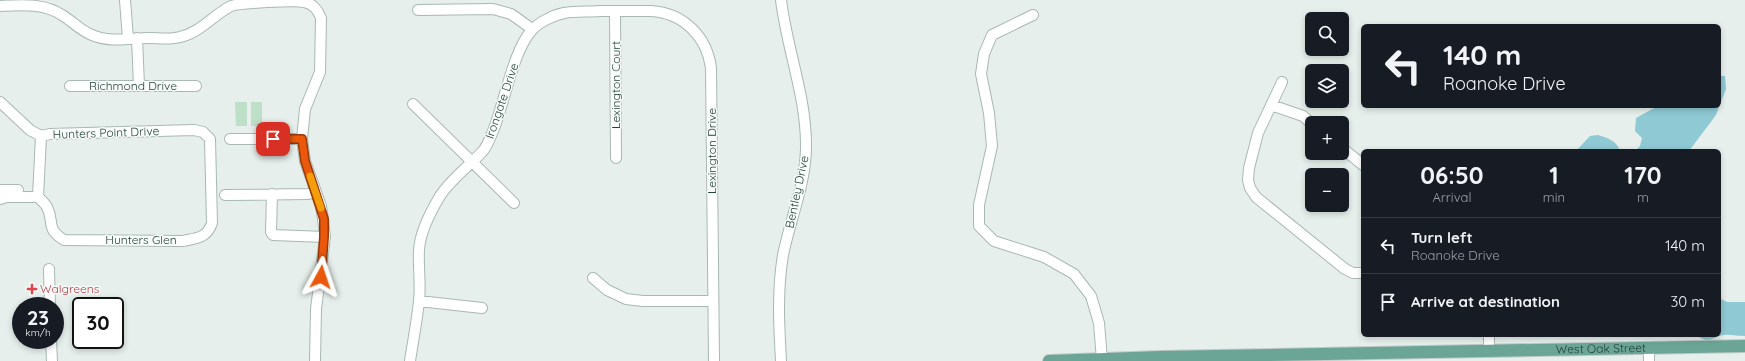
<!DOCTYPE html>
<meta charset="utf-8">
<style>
:root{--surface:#171b24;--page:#242831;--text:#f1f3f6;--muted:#9ea1a6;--line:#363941}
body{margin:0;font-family:Quicksand,sans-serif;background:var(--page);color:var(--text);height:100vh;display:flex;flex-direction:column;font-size:15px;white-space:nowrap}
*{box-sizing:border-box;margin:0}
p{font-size:13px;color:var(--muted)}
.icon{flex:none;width:22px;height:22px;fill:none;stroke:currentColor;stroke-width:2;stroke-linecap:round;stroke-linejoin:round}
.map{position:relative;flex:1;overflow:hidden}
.details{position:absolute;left:1361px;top:149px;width:360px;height:188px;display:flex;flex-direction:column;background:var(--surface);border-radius:6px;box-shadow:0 2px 6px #0003}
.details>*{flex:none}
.top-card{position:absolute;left:1361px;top:24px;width:360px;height:84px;border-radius:6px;box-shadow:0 2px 6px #0003;background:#171b24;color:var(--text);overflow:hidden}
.buttons{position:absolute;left:1305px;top:12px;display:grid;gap:8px}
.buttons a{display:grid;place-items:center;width:44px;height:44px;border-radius:6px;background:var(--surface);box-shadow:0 2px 6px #0003;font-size:20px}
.speed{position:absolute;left:12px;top:297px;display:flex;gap:8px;font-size:20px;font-weight:700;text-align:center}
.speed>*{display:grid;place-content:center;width:52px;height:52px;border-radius:50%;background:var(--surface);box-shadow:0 2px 6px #0003;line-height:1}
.speed small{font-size:10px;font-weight:400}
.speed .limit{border:2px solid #111;border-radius:6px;background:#fff;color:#111}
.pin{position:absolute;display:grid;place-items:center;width:34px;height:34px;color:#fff;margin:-17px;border-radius:8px;box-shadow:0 2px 6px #0006}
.me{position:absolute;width:44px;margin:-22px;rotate:5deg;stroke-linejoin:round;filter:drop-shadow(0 0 3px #0008)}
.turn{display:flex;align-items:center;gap:14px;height:84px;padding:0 16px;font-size:18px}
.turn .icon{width:52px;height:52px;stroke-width:2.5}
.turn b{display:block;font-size:28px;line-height:34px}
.eta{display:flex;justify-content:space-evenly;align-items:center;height:68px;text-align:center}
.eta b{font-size:24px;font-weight:800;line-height:28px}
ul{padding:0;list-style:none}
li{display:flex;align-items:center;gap:12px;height:56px;padding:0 16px;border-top:1px solid var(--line)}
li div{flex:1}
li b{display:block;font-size:15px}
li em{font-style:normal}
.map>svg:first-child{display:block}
</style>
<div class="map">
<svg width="1745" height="361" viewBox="0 0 1745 361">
<rect width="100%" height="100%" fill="#e6efeb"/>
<path fill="#bfe0c8" d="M235,102H247V126H236Z
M251,102H262V126H251Z"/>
<path fill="#8ec9d4" d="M1719,76H1725L1726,89L1716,115L1689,151H1635L1640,146L1642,138L1635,131L1636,118L1658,106H1719Z
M1598,135C1608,138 1617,141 1620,151H1576L1590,136Z
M1719,298L1727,302H1745V336C1738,336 1730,334 1723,335C1711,338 1708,345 1697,335H1719Z"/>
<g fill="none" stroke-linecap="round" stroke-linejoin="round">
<g stroke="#a8b8b2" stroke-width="12">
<path id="minor" d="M125,0L128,39
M0,6C21,5 44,3 62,15C72,21 81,31 92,35C110,43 131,38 149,38C159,38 170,40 180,37C200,33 213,15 231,6C239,3 295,0 304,2C312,3 318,10 321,18L320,72L305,109L302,139L305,161L321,206L323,219L325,237L316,309L315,361
M418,10L493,9L511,14L532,29
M615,11L616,158
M1033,15L992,35L984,54L981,74L989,113L992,146L979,205V226L994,241L1044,257L1074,274L1091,296L1099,323L1102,360
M137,38L139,86
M1282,82L1258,133L1249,168L1248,180L1250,188L1256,197L1345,269L1353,273H1363
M70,86H196
M0,102L30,130L41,136
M413,104L514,203
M1271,105L1303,116L1312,124
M230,139H302
M1342,148L1363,165
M0,190H18
M272,194L271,232L273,235L325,237
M225,195L308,194L316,192
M38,197C41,200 45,203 47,207C55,223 45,228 64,240L183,241C197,238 207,238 212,223L210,139L203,132L194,130L50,134L41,136
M38,197L41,136
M0,199L7,197H38
M49,269L50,306
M593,278L607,290L626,299L643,301H713
M419,301L482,308
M51,340L52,361
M1649,348V361
M1489,352V335
M410,361C413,341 417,321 419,301C421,284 418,267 419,250C420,232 431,211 440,196C451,179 468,167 482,152C487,147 490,138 493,131C504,105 513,50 532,30C539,22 554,15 564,13C576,11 588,12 600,11C617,11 634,11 651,11C684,13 707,37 711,68L714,361
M781,361C779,325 777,291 783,255C790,220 805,186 806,149C807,98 787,50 781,0"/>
</g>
<g stroke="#c2cac8" stroke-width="14">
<g id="major">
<path id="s1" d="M1049,361L1161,357L1745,346"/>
</g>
</g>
<use href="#minor" stroke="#fff" stroke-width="10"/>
<use href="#major" stroke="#6aa596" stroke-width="12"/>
</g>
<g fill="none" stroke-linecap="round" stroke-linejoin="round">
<g stroke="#983908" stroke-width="10">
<path id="route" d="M273,139H302L305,161L324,219V237L321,277"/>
</g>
<use href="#route" stroke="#ea580c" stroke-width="7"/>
<path stroke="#f59e0b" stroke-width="7" d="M310,176L321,208"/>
</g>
<path fill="#e0444e" stroke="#f7fbf9" stroke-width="1.5" d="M30 283h4v4h4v4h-4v4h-4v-4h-4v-4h4z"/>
<g text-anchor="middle" stroke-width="3" stroke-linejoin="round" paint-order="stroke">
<g font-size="12" fill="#24423a" stroke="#f7fbf9">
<text transform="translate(616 85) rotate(-90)" y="4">Lexington Court</text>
<text x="133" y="90">Richmond Drive</text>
<text transform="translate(502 101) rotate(-71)" y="4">Irongate Drive</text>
<text transform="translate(106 133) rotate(-2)" y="4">Hunters Point Drive</text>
<text transform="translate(712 151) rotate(-90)" y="4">Lexington Drive</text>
<text transform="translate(797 192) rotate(-78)" y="4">Bentley Drive</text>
<text x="141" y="244">Hunters Glen</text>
<text dy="4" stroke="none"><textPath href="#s1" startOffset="552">West Oak Street</textPath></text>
</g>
<g font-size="12" fill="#be3a42" stroke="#f7fbf9" text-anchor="start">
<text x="40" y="293">Walgreens</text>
</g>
</g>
</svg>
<div class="buttons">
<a><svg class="icon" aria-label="search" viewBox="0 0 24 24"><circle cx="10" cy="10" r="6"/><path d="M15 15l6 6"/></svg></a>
<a><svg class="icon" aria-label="layers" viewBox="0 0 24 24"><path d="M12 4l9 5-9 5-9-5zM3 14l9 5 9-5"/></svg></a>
<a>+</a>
<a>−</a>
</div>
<div class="speed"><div>23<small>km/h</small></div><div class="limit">30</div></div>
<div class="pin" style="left:273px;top:139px;background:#d93025"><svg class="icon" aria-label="arrive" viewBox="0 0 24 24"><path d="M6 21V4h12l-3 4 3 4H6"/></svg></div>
<svg class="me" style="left:321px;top:277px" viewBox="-20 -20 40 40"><path d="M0-17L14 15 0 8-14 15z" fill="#ea580c" stroke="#fff" stroke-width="4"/></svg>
<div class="top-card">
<div class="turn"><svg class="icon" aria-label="left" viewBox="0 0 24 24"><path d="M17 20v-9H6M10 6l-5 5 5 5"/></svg><div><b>140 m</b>Roanoke Drive</div></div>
</div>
<section class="details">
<div class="eta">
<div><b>06:50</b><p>Arrival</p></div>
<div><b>1</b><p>min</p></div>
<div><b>170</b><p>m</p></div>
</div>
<ul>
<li><svg class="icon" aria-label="left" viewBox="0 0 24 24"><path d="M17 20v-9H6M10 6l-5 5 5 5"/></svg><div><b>Turn left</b><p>Roanoke Drive</p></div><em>140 m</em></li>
<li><svg class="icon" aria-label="arrive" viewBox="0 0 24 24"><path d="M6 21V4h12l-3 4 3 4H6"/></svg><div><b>Arrive at destination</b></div><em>30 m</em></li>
</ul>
</section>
</div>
